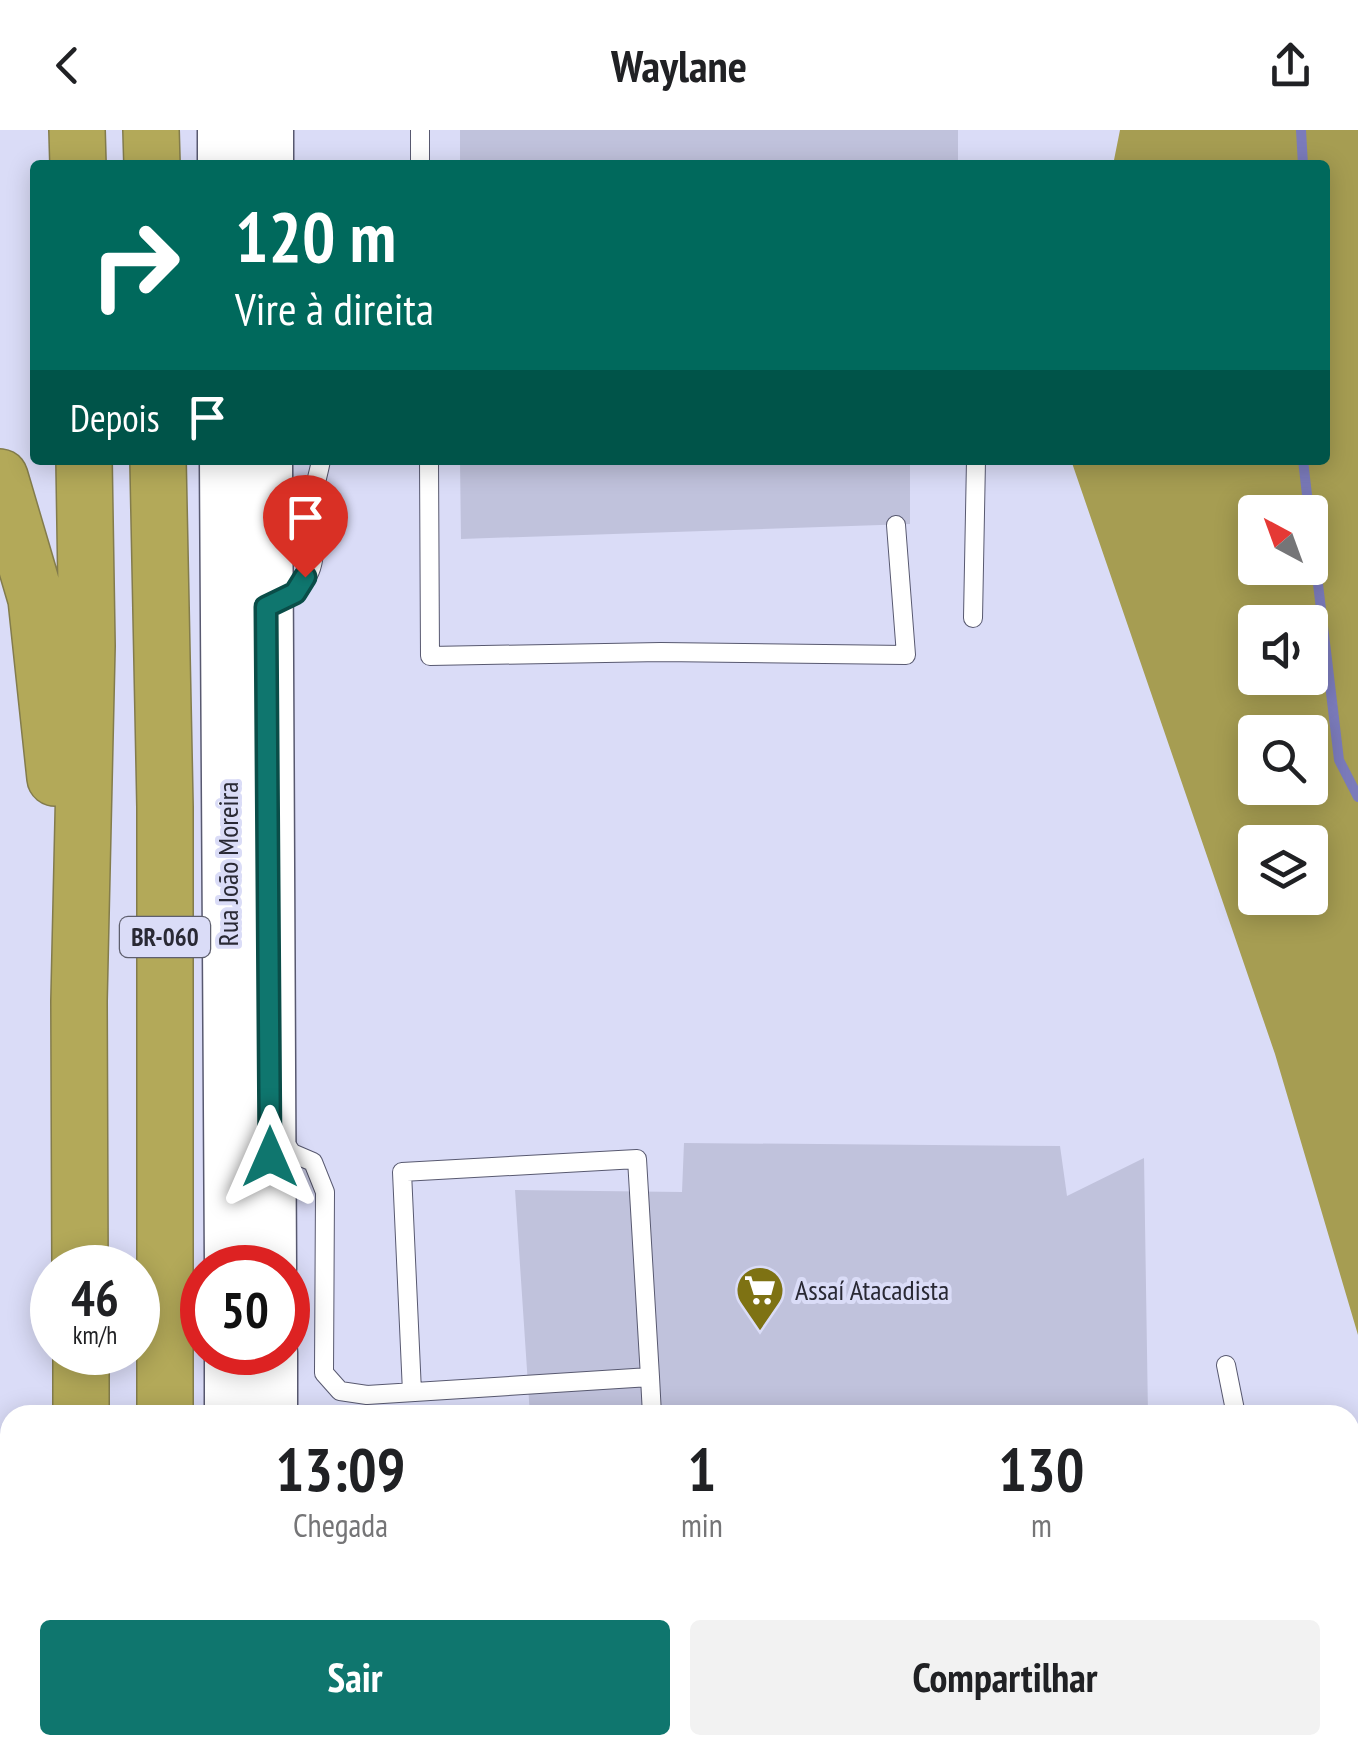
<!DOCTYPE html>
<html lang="pt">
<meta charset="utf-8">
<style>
:root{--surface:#fff;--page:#f2f2f2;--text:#202124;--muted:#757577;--accent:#0f766e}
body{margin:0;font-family:"PT Sans Narrow",sans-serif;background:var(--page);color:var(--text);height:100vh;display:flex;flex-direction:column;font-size:38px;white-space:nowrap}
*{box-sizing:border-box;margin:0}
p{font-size:32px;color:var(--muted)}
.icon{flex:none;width:55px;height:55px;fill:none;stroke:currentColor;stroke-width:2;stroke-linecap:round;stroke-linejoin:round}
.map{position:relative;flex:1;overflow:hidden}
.details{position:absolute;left:0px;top:1275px;width:1360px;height:350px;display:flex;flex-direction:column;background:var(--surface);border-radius:30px 30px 0 0;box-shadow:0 5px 25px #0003}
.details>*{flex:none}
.banner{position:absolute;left:30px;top:30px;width:1300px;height:305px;border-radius:10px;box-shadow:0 5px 25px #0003;background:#00695c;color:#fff;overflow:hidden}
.needle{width:65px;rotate:319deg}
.tools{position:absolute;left:1238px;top:365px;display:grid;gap:20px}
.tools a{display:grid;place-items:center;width:90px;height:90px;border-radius:10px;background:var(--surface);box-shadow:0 5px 25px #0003;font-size:50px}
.speed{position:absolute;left:30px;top:1115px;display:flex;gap:20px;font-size:50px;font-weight:700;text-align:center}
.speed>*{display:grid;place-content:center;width:130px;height:130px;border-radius:50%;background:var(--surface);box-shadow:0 5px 25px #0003;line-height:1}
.speed small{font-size:25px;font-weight:400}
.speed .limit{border:15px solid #d22;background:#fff;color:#111}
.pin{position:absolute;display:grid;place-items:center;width:85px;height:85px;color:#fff;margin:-102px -42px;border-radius:50% 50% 50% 0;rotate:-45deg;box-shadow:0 0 10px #0007}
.pin .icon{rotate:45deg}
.me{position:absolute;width:110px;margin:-55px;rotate:0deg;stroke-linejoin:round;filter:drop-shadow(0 0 8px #0008)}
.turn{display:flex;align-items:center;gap:35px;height:210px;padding:0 40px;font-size:45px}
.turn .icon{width:130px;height:130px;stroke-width:2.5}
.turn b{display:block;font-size:70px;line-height:85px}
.then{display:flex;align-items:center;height:95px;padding:0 40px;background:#0003;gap:20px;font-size:38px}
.eta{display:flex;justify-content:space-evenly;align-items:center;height:170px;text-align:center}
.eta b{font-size:60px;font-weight:700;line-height:70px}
.action{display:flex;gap:20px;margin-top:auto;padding:20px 40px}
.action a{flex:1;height:115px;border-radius:10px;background:var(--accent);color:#fff;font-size:40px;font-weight:700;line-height:115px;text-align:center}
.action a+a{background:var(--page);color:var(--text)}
header{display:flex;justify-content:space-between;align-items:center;height:130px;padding:0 40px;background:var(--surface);font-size:45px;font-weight:700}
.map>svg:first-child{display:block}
</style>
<header><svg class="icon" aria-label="back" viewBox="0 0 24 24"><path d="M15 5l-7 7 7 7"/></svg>Waylane<svg class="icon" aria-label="share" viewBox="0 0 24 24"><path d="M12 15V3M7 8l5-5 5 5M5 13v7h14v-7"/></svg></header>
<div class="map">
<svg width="1358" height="1625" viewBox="0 0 1358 1625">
<rect width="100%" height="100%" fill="#dadcf7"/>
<path fill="#a69d52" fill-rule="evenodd" d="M1120,0H1358V1205L1275,924L1071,330H1325V35H1113ZM1255,382H1310V438H1255ZM1255,492H1310V548H1255ZM1255,602H1310V658H1255ZM1255,712H1310V768H1255Z"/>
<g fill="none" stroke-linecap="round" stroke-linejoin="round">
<path stroke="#7b7bbb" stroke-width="10" d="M1301,0L1303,35
M1303,330L1309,382
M1310,387L1339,630L1358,667"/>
</g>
<path fill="#c0c2dc" d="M460,0H958V35H460Z
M460,330H910V394L461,409Z
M684,1013L1060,1016L1067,1066L1144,1028L1148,1285H530L515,1060L682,1062Z"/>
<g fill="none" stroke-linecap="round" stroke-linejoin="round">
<g stroke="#585970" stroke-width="20">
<path id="lane" d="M420,0V35
M429,330L430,526L661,522L906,525L896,395
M271,474C330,447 310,420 313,369C314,356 319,343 321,330
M973,488L976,330
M281,1007L292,1023L313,1032L325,1062L324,1243L340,1261L367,1265L650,1247L652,1285
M1226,1235L1236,1285
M412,1262L402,1042L637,1029L650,1247"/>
</g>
<g stroke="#585970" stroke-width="55">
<path id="secondary" d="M224,0V35
M267,35V0
M226,330L231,1138
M266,330L270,1138
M231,1222V1285
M271,1222V1285
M233,1615L234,1625
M274,1615V1625"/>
</g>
<g stroke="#837c4c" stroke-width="58">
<path id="highway" d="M77,0L78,35
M151,0L152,35
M158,330L165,677V1285
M0,347L36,469L55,648
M80,1138L79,871L87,516L84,330
M81,1222V1285
M83,1615V1625
M166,1615V1625"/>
</g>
<use href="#lane" stroke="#fff" stroke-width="18"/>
<use href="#secondary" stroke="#fff" stroke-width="52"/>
<use href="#highway" stroke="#b3a959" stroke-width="55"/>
</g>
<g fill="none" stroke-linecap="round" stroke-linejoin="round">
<g stroke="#0a4d48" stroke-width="25">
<path id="route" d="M270,1027L266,477L295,463L305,447"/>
</g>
<use href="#route" stroke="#0f766e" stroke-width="18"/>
</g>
<defs>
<g id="supermarket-pin" transform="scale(2.5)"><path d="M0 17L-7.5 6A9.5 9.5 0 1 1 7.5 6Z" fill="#7e7213" stroke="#dadcf7"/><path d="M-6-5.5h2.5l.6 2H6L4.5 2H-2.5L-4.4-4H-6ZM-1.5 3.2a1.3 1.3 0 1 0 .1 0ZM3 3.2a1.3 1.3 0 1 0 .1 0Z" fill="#fff"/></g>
</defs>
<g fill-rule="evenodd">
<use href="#supermarket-pin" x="760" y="1160"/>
</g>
<g text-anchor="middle" stroke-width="8" stroke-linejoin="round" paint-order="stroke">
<rect fill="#dadcf7" stroke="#5e5f6e" stroke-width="2.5" x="120" y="787" width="90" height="40" rx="8"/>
<g font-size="25" font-weight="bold" fill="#292934">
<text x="165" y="816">BR-060</text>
</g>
<g font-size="28" fill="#292934" stroke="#dadcf7">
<text transform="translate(228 734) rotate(-90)" y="10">Rua João Moreira</text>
</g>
<g font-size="28" fill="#292934" stroke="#dadcf7" text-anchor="start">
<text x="795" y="1170">Assaí Atacadista</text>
</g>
</g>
</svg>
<div class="tools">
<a><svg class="needle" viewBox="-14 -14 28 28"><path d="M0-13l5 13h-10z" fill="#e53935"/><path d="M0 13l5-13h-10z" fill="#757577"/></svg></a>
<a><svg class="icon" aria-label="sound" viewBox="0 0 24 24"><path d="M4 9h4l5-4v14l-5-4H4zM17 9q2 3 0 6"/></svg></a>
<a><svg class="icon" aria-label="search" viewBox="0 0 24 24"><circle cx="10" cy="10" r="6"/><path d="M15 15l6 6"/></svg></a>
<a><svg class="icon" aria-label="layers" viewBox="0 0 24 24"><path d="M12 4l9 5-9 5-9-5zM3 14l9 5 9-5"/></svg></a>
</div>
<div class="speed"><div>46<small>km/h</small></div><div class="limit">50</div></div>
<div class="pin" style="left:305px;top:447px;background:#d93025"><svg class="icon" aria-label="arrive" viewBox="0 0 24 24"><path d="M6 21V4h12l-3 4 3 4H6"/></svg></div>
<svg class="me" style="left:270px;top:1027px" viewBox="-20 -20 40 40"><path d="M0-17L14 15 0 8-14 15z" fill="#0f766e" stroke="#fff" stroke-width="4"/></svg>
<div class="banner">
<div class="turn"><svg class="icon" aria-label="right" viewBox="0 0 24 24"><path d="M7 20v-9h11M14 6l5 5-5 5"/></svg><div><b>120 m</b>Vire à direita</div></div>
<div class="then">Depois<svg class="icon" aria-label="arrive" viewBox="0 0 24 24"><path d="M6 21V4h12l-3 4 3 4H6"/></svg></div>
</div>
<section class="details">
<div class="eta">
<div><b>13:09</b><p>Chegada</p></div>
<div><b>1</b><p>min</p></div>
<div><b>130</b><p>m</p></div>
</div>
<div class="action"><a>Sair</a><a>Compartilhar</a></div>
</section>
</div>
